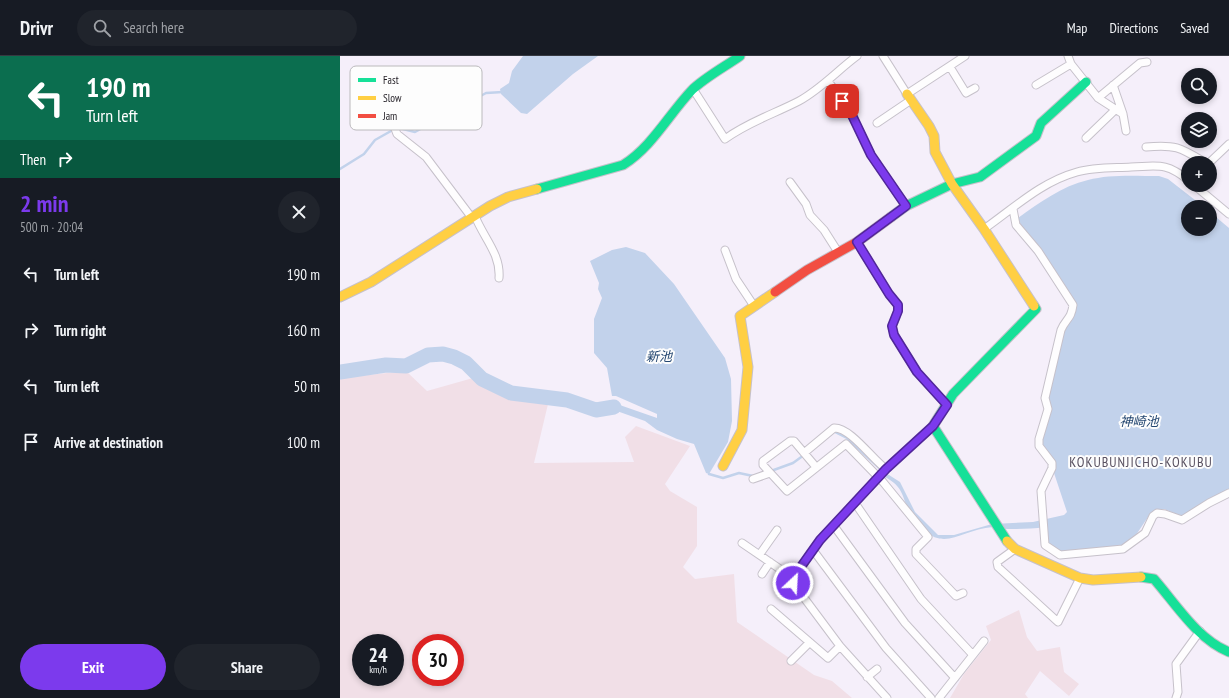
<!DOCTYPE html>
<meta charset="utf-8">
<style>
:root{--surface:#171b24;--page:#20242c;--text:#f1f3f6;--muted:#9ea1a6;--line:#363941;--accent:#7c3aed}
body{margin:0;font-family:"PT Sans Narrow","Noto Sans JP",sans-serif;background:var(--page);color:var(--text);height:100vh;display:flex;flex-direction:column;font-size:15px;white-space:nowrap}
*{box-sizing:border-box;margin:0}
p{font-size:13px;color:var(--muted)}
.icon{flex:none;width:22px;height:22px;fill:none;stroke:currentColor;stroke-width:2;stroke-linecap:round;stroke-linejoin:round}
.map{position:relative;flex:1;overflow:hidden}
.details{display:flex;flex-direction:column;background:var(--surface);width:340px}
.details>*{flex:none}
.hud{background:#0b6e4f;color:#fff;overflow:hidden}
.buttons{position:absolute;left:841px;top:12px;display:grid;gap:8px}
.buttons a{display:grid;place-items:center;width:36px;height:36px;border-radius:50%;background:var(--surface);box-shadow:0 2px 6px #0003;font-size:20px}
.speed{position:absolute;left:12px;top:578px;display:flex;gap:8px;font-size:20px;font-weight:700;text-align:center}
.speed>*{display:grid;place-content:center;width:52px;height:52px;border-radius:50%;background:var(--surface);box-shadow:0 2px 6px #0003;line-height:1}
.speed small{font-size:10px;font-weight:400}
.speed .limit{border:6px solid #d22;background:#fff;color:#111}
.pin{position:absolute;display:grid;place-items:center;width:34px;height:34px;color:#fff;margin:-17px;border-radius:8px;box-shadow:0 2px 6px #0006}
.me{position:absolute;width:44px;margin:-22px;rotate:25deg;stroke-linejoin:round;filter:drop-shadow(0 0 3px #0008)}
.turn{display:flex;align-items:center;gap:14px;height:84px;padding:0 20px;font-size:18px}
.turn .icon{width:52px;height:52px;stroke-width:2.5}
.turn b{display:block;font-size:28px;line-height:34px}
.then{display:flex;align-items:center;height:38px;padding:0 20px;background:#0003;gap:8px;font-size:15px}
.round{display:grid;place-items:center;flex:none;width:42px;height:42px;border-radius:21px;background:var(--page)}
.headline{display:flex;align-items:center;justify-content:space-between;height:68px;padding:0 20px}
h1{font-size:24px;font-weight:700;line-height:30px;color:var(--accent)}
.primary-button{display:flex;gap:8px;margin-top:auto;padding:8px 20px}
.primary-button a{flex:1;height:46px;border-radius:24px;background:var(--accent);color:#fff;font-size:16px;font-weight:700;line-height:46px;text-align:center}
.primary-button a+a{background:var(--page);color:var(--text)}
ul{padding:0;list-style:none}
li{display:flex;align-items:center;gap:12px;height:56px;padding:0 20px}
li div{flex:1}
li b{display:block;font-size:15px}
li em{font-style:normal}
header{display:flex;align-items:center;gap:24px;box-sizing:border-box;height:56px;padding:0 20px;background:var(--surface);border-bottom:1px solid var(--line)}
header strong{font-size:19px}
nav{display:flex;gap:22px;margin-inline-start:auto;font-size:14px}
.search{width:280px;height:36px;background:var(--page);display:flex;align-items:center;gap:10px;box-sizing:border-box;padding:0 14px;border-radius:22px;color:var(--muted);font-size:15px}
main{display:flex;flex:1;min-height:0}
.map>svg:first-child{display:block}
</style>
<header>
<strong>Drivr</strong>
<div class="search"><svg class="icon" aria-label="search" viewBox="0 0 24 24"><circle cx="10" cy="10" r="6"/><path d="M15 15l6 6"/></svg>Search here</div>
<nav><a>Map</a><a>Directions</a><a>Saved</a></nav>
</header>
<main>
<section class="details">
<div class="hud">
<div class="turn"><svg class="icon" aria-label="left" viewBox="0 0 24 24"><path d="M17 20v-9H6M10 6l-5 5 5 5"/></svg><div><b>190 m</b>Turn left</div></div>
<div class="then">Then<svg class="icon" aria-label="right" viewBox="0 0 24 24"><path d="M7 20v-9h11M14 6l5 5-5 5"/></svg></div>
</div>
<div class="headline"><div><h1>2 min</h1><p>500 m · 20:04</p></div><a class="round"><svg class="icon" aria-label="close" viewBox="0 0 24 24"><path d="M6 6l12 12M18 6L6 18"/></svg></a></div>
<ul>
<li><svg class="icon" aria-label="left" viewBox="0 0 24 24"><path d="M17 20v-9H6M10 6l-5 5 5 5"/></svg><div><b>Turn left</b></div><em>190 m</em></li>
<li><svg class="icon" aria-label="right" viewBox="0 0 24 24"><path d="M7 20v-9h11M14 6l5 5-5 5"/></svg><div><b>Turn right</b></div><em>160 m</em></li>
<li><svg class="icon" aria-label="left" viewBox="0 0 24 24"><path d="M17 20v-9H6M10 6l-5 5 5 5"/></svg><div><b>Turn left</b></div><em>50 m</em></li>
<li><svg class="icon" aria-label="arrive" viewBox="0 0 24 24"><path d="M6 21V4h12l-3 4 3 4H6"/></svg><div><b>Arrive at destination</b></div><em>100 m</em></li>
</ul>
<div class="primary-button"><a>Exit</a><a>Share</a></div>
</section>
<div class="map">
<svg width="889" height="642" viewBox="0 0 889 642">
<rect width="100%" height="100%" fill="#f5effa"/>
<path fill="#f1dfe7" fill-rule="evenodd" d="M66,315L87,335L133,322L151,335L208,348L194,407L294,406L285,381L296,370L350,390L325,428L330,435L357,451V490L343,511L355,523L394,518L397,566L474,619L492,625L512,642H0V322ZM21,587H55V621H21ZM81,587H115V621H81Z
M679,554L687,581L697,595L720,591L724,616L739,628L729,640L700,615L685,638L688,642H610L624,618L651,584L646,570Z"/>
<path fill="#c2d2eb" d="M183,0H258L233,18L187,58L181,57L161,38L160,33L169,27L172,15Z
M819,120L828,123L864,151H848V173H870V156L889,172V435L842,460L824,453L816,454L810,458L794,482L778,491L722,497L708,488L705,471C693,473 681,473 668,473C664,473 658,471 653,471C617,474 601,502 572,460C561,443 566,432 545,421L549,419L560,426L575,456L598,479H614L652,468L693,466L724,459L727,456L714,417L715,410L702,389L707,343L725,270C733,264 736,260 736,250L682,172L678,162C699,147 722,130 748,124C770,118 796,120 819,120Z
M286,191L305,197L334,228L385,302L391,323L392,365L388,386L369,418L366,417L354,388L337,383L317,374L305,365L274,354V347L317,362V358L276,340H272L267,312L254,297V263L262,242L258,233L259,227L250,205L272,194Z"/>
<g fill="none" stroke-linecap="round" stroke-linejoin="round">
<path stroke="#c2d2eb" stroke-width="2.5" d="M59,72L75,76L146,37L163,36
M0,113L24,98L35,84L51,75
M495,376L507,382L549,421
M431,415L453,407L464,399
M369,418L383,422L399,417L413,420"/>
<path stroke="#c2d2eb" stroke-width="15" d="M0,316L46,309L66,310L88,299L103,298L114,301L126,307L142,323L171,337L227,344L256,354L274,351"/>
<g stroke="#c6c1ca" stroke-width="9">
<path id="street" d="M543,0L567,38L625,0
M728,0L731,8L758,42L783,58L786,75
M610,11L626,37L635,32
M488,25L510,55L531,99L566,150
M696,29L731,8
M773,29L783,58
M353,33L385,83C408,66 434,58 459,45C481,33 498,14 517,0
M758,42L800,7L807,6
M537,67L571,44
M54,70L57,78L86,101L132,162
M746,82L775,54
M806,91C836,88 841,92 866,107
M869,107L889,88
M450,126L466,148L470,159L484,174L498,196
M854,129L889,158
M673,153L676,169L698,195L733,249C731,264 726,262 721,274L705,342L708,353L699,383V390L712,407V412L701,435L705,489L720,499L783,493L805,477L813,460L817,457L825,458L842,464L869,447L889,437
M135,160C143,181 161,198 159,222
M644,173C674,152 701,126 737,116C754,111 774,112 791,111C818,110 826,106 848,124
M517,186L549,238L558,249V255L552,270L554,279L577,316L607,349
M385,194L396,223L414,250
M464,397L494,372C510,371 533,404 546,413
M476,411L454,385H450L423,405V409L447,435L506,388L543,426L588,481L576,493V498L616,540L623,537
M413,423L430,417
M515,447L581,543L633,599
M494,470L565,567L615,622
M402,487L453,522
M675,493L657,506L658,511L718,566L740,522
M473,494L546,592L591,642
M420,498L437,474
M422,518L430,506
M431,553L488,602L500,590
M451,605L469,587
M527,621L537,613
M547,642L500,590L453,527V522L480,484L546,413L593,370
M599,642L644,585
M836,642L838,636L836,608L860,575"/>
</g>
<g stroke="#c6c1ca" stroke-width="11">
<path id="fast" d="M197,133L283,109C312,91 329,58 352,34C364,22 386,10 400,0
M551,161L566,150L612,128L640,121L696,80L701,67L746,26
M667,485L593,370L613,338L696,253L694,250
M801,521L814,523C836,548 857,583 889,596"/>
</g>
<g stroke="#c6c1ca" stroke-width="11">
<path id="slow" d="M567,38L589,70L594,80L595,96L612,128L644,173L694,250
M0,241L31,226L150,150L168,141L197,133
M383,410L402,374L408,311L400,260L435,236
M667,485L675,493L740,522L753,524L801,521"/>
</g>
<g stroke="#c6c1ca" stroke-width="11">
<path id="jam" d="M435,236L467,214L517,186L551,161"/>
</g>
<use href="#street" stroke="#fefdfe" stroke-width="7"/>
<use href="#fast" stroke="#16e098" stroke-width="9"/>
<use href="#slow" stroke="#ffcf43" stroke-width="9"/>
<use href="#jam" stroke="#f24e42" stroke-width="9"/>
</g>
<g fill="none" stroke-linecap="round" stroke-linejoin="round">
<g stroke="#51269a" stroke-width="10">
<path id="route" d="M453,527V522L480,484L546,413L593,370L607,349L577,316L554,279L552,270L558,255V249L549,238L517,186L566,150L531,99L510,55L502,45"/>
</g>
<use href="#route" stroke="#7c3aed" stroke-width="7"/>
</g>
<g text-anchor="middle" stroke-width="4" stroke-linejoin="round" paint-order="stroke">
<g font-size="13" font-style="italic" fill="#234670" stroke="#fdfdfd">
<text x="319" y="305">新池</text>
<text x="799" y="370">神崎池</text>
</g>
<g font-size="14" letter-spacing="1" fill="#595161" stroke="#fdfdfd">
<text x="801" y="411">KOKUBUNJICHO-KOKUBU</text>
</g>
</g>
<rect x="10" y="10" width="132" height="64" rx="6" fill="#fdfdfd" stroke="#bbbabc" stroke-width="1"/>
<rect x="18" y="22" width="18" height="4" fill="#16e098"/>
<rect x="18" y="40" width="18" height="4" fill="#ffcf43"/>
<rect x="18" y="58" width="18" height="4" fill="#f24e42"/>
<g font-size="11" fill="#211d24">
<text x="43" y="28">Fast</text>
<text x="43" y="46">Slow</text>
<text x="43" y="64">Jam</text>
</g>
</svg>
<div class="buttons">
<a><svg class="icon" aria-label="search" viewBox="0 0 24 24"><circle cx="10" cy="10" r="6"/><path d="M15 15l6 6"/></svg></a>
<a><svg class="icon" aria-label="layers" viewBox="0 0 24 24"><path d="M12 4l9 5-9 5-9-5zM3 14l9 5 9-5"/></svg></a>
<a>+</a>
<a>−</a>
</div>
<div class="speed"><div>24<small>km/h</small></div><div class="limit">30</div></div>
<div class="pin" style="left:502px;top:45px;background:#d93025"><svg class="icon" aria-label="arrive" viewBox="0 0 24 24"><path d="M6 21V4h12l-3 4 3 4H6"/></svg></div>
<svg class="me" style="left:453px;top:527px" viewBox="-20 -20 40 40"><circle r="17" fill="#7c3aed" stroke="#fff" stroke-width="3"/><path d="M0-11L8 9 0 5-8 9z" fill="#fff"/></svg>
</div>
</main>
